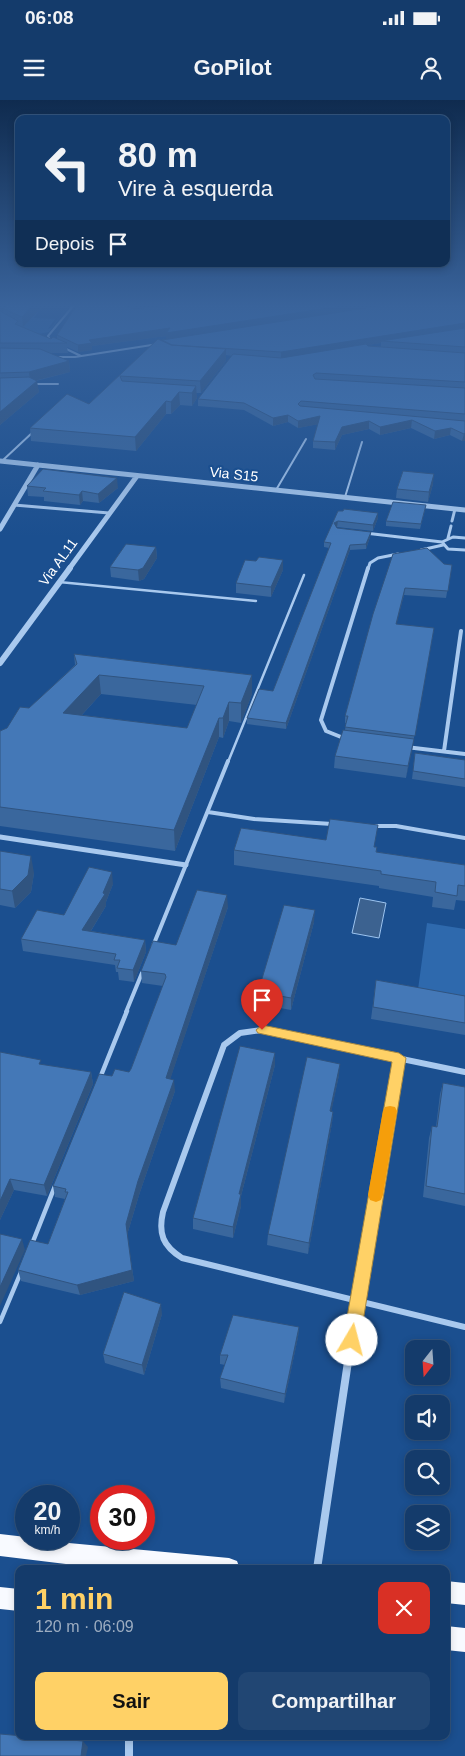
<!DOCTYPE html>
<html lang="pt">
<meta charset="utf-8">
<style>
:root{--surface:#143b6b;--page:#214673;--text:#f1f3f6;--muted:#9dadc1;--line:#33557e;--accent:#ffd166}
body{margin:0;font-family:Helvetica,sans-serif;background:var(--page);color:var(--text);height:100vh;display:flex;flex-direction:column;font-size:19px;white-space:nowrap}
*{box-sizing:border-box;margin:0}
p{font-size:16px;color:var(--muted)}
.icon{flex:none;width:28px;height:28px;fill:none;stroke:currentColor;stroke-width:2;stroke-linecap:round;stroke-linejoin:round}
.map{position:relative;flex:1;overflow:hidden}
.drawer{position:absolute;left:15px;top:1465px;width:435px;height:175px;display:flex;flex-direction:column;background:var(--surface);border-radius:10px;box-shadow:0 2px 8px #0003,0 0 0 1px var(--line)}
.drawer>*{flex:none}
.guide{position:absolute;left:15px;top:15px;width:435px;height:152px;border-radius:10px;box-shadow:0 2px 8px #0003,0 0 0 1px var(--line);background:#143b6b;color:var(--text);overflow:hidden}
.needle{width:32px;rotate:197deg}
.fabs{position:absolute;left:405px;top:1240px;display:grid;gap:10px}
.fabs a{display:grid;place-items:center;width:45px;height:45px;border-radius:10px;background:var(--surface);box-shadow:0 2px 8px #0003,0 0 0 1px var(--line);font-size:25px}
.speed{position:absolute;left:15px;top:1385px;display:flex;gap:10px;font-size:25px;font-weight:700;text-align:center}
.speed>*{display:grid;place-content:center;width:65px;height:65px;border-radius:50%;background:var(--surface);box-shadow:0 2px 8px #0003,0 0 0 1px var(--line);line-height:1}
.speed small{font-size:12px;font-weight:400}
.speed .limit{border:8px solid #d22;background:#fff;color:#111}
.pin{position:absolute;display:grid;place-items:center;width:42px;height:42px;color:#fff;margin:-51px -21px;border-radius:50% 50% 50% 0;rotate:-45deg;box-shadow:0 0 5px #0007}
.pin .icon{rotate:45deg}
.me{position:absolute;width:55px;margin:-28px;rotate:8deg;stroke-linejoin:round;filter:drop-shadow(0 0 4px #0008)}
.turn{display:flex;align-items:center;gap:18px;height:105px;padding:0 20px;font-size:22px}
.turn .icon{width:65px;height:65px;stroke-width:2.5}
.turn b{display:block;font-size:35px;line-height:42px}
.then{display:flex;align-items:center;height:48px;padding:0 20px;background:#0003;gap:10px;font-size:19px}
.round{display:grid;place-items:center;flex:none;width:52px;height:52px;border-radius:10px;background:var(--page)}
.overview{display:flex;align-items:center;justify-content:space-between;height:85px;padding:0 20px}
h1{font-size:30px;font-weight:700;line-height:38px;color:var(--accent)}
.cta{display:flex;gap:10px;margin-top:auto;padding:10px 20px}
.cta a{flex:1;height:58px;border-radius:10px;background:var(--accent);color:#111;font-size:20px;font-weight:700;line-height:58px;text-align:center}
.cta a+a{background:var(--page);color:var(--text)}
.status{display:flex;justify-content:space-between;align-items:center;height:35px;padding:0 25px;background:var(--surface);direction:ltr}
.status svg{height:14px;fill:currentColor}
header{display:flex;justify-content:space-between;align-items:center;height:65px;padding:0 20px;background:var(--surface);font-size:22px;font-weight:700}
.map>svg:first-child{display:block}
</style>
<div class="status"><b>06:08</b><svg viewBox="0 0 49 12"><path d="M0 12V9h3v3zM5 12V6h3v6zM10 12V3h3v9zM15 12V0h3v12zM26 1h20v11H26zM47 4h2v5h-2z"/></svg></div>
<header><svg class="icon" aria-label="menu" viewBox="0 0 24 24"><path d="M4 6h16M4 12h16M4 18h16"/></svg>GoPilot<svg class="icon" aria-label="person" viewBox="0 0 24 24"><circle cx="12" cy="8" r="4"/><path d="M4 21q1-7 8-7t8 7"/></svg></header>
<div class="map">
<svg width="465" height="1656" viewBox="0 0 465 1656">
<rect width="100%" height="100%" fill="#1b4f8f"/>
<path fill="#2e69ad" d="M39,205H45L32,209L38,212L34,218L55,219L48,229L51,228L69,205L49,232L38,234L6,220L9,213Z
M427,823L465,829V905L417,897Z"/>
<path fill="#3c6290" stroke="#9cc4f0" d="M360,798L386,803L379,838L352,833Z"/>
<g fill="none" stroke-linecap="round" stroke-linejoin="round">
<path stroke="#a9c9ee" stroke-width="2" d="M35,284H58
M2,361L33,332
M276,390L306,339
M345,397L362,342"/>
<path stroke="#a9c9ee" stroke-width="2.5" d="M59,482L256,501
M228,662L304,475"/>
<path stroke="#a9c9ee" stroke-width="4" d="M208,712L254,719L332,724
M374,726H396L465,738
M153,846L228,661
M126,912L142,873"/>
<path stroke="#a9c9ee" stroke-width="4.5" d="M100,978L127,911
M32,1144L55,1086
M0,1222L21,1172"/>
<path stroke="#a9c9ee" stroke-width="2" d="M51,242L48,236L74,205
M62,247L81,256
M55,257H75L158,244"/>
<path stroke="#a9c9ee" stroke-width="3" d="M14,405L109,413
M452,421L455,409
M365,433L442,442
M448,438L451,426
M465,438L453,437L442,442L448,449L465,450
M421,450L443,445
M368,469L370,463L378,458L398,454"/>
<path stroke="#a9c9ee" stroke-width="4" d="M346,639L326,631L321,620L368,468
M406,647L465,654
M444,651L461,531"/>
<path stroke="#a9c9ee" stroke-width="5" d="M0,737L186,765"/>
<path stroke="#a9c9ee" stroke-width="6" d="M465,972L262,930L240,933L224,945L163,1112C158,1134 163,1146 182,1158L465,1227
M352,1236L399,959"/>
<path stroke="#a9c9ee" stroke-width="8" d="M317,1469L352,1235
M129,1636V1656"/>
<path stroke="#a9c9ee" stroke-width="5" d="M0,361L465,410
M0,429L38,365
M69,469L137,376"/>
<path stroke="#a9c9ee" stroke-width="6" d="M0,563L70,468"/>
<path fill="#f8faff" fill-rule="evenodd" d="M0,1434L26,1437V1439L229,1458L237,1461L240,1469H107L0,1456Z
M446,1481L465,1483V1505L446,1503Z
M0,1487L19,1489V1511L0,1509Z
M446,1526L465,1528V1552L446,1550Z"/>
</g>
<path fill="#3a679d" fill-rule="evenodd" d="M0,205H44L23,227L18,224V226L51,239H57V235L77,205H129L127,207L131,208V205H465V341H462L450,335L434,339L411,328L380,335L369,329L342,335L335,350L313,348V341L318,324L298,328L288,322L273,326L244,310L198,306V299L232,256L226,255V261L201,293H196L197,298L192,306L180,305L171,314H166L136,351L31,341L30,328L89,304L158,239L162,241V240L166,239V236L92,246V250L78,252L67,247L68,253H49L69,261L70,272L36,281L39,292L0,325ZM381,243V247L368,246L367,245Z
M433,384L428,402L396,398L397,389Z
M27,386L118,388L99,403L83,401L80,405L44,401V397L28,396Z
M426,405L420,429L386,426V421Z
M343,411L378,418L373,431L337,427H336L337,428L371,432L370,437L366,449L350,450L286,629L247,624V618L273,591L329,448L324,447V442Z
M156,447L157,458L144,479L139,481L111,477L110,467Z
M393,454L444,464L452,465L446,498L404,495L396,524L434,528L413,643L406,678L334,668L335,656L345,630L346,623H345V616Z
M283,470L271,497L236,493V483Z
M74,554L252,575V594L241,623L229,621L223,638L219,637L175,751L0,726V631L7,628L29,608L75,565ZM101,594L197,605L187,628L82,615Z
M415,653L465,660V687L412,679Z
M326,740L375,747L377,752L465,765V801L456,800L454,810L432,807L433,797L379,788V786L234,765V750Z
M0,751L34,773L31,792L15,808L0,805Z
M113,784L106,802V806L91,831L145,840L146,852L134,882L119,880L118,872H116L115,865L23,851L21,839L64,815Z
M228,807L170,979L175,991L140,1092L127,1135L134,1181L80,1195L21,1181L18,1170L48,1144L65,1099L55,1097L53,1086L112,976L129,972L131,969L163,886L142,883L141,871Z
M314,822L291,910L258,904V892Z
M376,880L465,896V935L371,919Z
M0,952L42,965L91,972L93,984L47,1096L14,1090L0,1120Z
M275,953V965L241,1096V1106L233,1138L193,1129V1118Z
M339,975L331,1011L333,1012L332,1023L308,1154L267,1145L268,1134Z
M443,983L465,987V1106L423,1097L429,1038L432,1026L436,1027L440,994Z
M162,1214L144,1275L105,1263L103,1254Z
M299,1227L298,1237L284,1303L221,1288L220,1278L225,1265L220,1264V1255Z"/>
<path fill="#305480" d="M0,205H17L4,210L0,218Z
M33,205H44L23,227L22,217Z
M135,205H171L135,210Z
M348,205H388L166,240V236L92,246V250L78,252V245L89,240L170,228Z
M465,223V229L381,241V243L281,259V252Z
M226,249V261L201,293L200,281Z
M69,261L70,272L30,282L29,272Z
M37,281L39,292L0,325V312Z
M196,286L197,298L192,306V293Z
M179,292L180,305L171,314V302Z
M166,301V314L136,351L135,337Z
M288,315V322L273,326V318Z
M320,316V324L298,328V321Z
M412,320L411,328L380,335V327Z
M369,321V329L342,335L335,350V342L342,327Z
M451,328L450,335L434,339L435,331Z
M465,333V341H462L464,334Z
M434,374L433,384L428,402L429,392Z
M117,378L118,388L99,403L98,394Z
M82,391L83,401L80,405L79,395Z
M378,413V418L373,431V425Z
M338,421L337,427L334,428V423Z
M371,432L370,437L366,449V444Z
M350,445V450L286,629V623Z
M156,447L157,458L144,479L139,481L138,470Z
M283,460V470L271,497V487Z
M405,488L404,495L395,531L396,524Z
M99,575L101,594L66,632L63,613Z
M252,575V594L241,623V603Z
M229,602V621L223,638V618Z
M219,618V637L175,751L174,730Z
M414,639L412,651L406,678L408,666Z
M31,756L34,773L31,792L15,808L12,791Z
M112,772L113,784L106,802V806L84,842L82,830L103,793Z
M227,795L228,807L167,989L166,978Z
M315,810L314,822L291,910V898Z
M145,840L146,852L134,882L133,870Z
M275,953V965L241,1096V1106L233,1138V1127L239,1094Z
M340,964L339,975L329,1023L330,1011Z
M91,972L93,984L47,1096L44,1085Z
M174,980L175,991L140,1092L127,1135L134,1181L80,1195L77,1185L126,1124L138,1081Z
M333,1012L332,1023L308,1154L309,1143Z
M10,1079L14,1090L0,1120V1101Z
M22,1139L25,1150L0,1206V1187Z
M161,1204L162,1214L144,1275L142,1265Z
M299,1227L298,1237L284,1303L285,1294Z
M83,1641L88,1647L86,1656H81Z"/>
<path fill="#4478b7" stroke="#305480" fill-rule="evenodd" d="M6,205H33L22,217L4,209Z
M77,205H124V206L135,209L166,205H348L166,233L170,228L89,240L92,243L78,245L57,235Z
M385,205H465V223L281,252L172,245L162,240Z
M0,211L18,221L15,224L51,239L53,237L67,243H0Z
M465,228V247L381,241Z
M158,239L171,245L226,249L200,281L120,276L122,281L196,286L192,293L179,292L171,302L166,301L135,337L30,328L67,294L89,304Z
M366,244L368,246L465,253V282L316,273L313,275L315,279L465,288V314L301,301L298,304L300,306L465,321V333L464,334L451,328L435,331L412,320L380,327L369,321L342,327L335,342L313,341L320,316L298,321L288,315L273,318L244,303L198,299L233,254L281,258Z
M0,248L40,249L69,261L29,272L0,273Z
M29,277L37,281L0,312V278Z
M43,369L117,378L98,394L82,391L79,395L43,391L46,388L27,386Z
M403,371L434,374L429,392L397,389Z
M393,402L426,405L421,424L386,421Z
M344,409L378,413L373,425L338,421L334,423L337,428L371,432L366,444L350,445L286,623L247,618L259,589L273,591L331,443L324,442L338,411H343Z
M126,444L156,447L143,468L138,470L110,467Z
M427,448L444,464L452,465L448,491L405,488L396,524L434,528L415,636L345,627L348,616H345L373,514L393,454Z
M259,457L283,460L271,487L236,483L245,460L256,461Z
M74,554L252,575L241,603L229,602L223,618H219L174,730L0,707V631L7,628L20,607L29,608L77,564ZM99,575L204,586L187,628L63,613Z
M343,630L414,639L408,666L335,656Z
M415,653L465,660V679L413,671Z
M330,719L378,725L374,747H377L376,752L465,765V786L458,785L457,796L435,792L436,782L381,774V771L234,750L241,728L326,740Z
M0,751L31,756L28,775L12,791L0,789Z
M89,767L112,772L103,793L105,794L82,830L145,840L133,870L117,868L120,860H114L116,854L21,839L37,810L64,815Z
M197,790L227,795L166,978L174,980L138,1081L126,1124L132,1170L77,1185L18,1170L30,1140L48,1144L68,1092H65L66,1089L53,1086L99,974L112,976L115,969L129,972L131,969L166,877L165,874L141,871L153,841L176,845Z
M284,805L315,810L291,898L258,892Z
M376,880L465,896V923L373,907Z
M240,946L275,953L239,1094H241L233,1127L193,1118Z
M0,952L41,960L39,964L91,972L44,1085L10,1079L0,1101Z
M307,957L340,964L330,1011L333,1012L309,1143L268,1134Z
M443,983L465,987V1094L426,1086L432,1026L437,1027Z
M0,1134L22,1139L0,1187Z
M124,1192L161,1204L142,1265L103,1254Z
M233,1215L299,1227L285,1294L220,1278L228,1255H220Z
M0,1634L83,1641L81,1656H0Z"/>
<linearGradient id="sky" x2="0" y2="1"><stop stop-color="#0f2b4f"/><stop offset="0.47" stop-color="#39639b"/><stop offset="1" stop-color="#39639b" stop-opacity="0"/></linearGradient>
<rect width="465" height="437" fill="url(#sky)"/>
<path fill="#ffd166" stroke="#a68842" d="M262,925L399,953L406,958L360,1240L357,1246L352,1248L346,1246L343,1240L392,962L258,933L256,930Z"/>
<path fill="#f59e0b" d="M390,1006L395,1007L397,1011L383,1095L381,1100L376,1102L370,1100L368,1095L383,1011L385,1007Z"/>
<g text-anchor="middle" stroke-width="4.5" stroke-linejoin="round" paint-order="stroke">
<g font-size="14" fill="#fff" stroke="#1b4f8f">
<text transform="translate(234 374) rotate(6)" y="5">Via S15</text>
<text transform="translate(58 462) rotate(-54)" y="5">Via AL11</text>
</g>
</g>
</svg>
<div class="fabs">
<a><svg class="needle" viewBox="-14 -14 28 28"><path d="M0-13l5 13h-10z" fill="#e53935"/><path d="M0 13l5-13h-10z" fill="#9dadc1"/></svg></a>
<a><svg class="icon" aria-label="sound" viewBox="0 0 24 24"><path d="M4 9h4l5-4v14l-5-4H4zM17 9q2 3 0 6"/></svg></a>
<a><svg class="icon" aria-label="search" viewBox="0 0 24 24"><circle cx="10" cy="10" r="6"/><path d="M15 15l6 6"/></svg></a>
<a><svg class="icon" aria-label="layers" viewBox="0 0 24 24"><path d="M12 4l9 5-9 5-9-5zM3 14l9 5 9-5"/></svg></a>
</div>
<div class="speed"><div>20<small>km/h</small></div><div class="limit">30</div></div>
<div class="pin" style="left:262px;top:930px;background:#d93025"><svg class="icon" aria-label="arrive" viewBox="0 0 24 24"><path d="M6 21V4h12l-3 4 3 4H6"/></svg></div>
<svg class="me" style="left:352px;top:1240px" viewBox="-20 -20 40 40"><circle r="19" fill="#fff"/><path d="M0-13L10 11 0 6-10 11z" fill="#ffd166"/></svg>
<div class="guide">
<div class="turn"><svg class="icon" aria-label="left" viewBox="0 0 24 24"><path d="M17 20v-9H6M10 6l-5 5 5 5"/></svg><div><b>80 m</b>Vire à esquerda</div></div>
<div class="then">Depois<svg class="icon" aria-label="arrive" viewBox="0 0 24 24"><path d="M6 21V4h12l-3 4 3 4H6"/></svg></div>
</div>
<section class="drawer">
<div class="overview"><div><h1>1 min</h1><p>120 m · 06:09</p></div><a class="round" style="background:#d93025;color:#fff"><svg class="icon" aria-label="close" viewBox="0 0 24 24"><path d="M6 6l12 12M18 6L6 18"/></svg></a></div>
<div class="cta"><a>Sair</a><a>Compartilhar</a></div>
</section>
</div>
